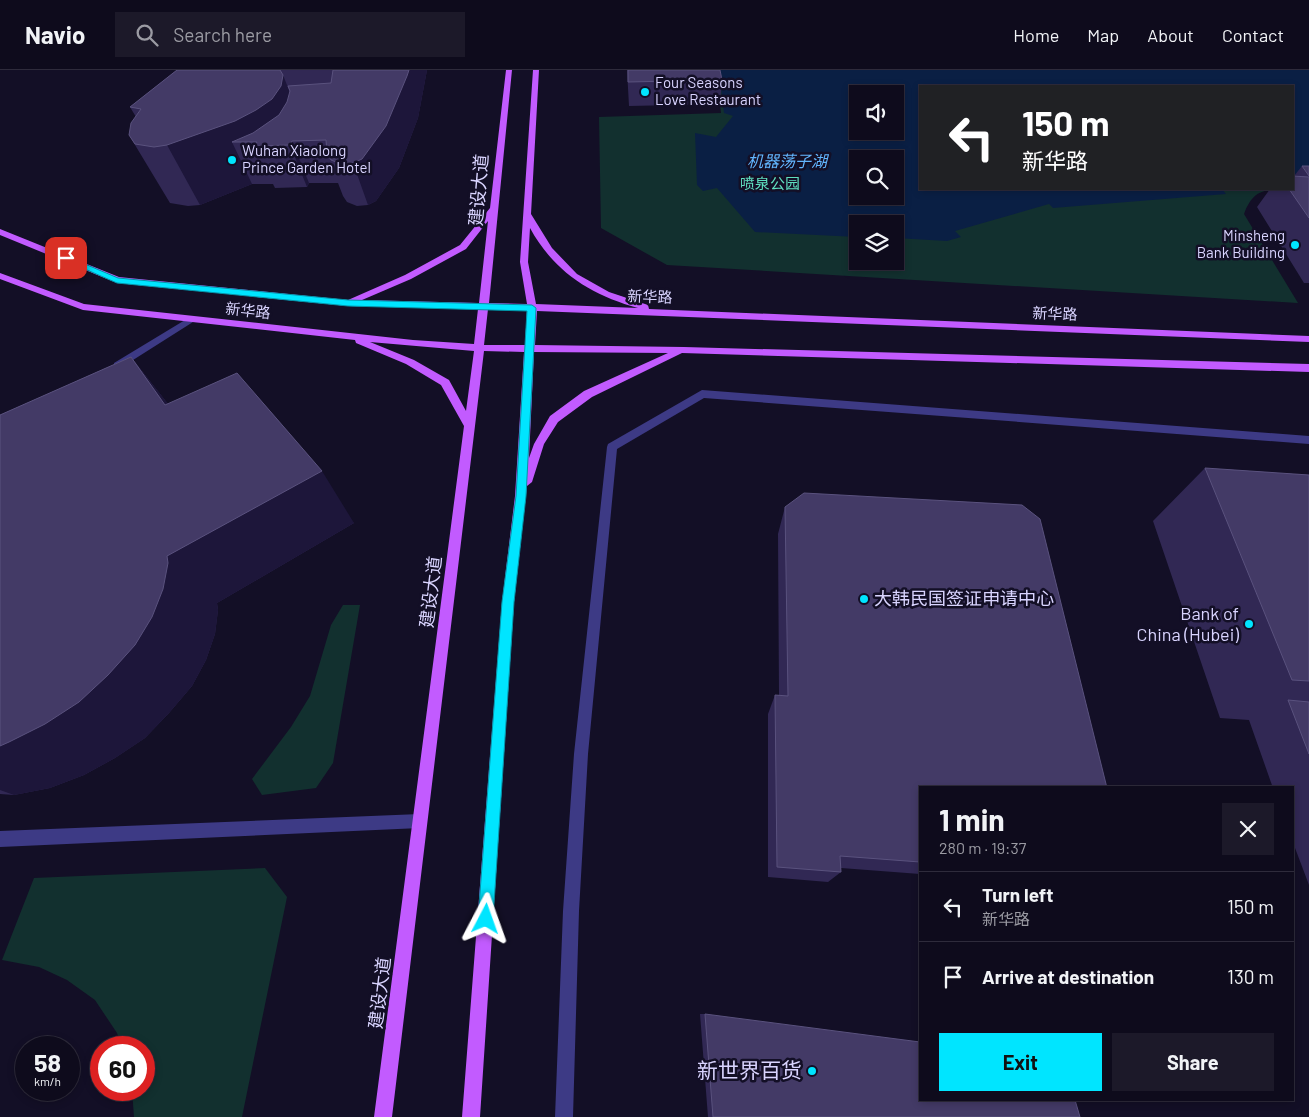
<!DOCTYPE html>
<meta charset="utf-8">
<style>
:root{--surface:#0e0b1c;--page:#1c1929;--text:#f1f3f6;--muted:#9b9ba3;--line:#2e2b3b;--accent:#00e5ff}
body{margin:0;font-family:Barlow,"Noto Sans SC",sans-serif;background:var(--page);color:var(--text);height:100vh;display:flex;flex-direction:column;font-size:19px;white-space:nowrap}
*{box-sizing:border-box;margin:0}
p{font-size:16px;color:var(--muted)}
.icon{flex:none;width:28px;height:28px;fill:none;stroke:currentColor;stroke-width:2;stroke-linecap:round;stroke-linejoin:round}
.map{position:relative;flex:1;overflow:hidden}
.drawer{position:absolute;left:919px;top:716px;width:375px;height:315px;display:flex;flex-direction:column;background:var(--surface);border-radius:0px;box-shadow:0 2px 8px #0003,0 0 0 1px var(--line)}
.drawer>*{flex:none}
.top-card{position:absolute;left:919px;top:15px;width:375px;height:105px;border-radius:0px;box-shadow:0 2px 8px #0003,0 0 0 1px var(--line);background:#202124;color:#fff;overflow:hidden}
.fabs{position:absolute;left:849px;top:15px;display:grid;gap:10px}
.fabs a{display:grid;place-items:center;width:55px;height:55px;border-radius:0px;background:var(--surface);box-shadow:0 2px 8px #0003,0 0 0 1px var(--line);font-size:25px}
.speed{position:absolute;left:15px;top:966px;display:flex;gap:10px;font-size:25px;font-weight:700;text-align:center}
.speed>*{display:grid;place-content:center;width:65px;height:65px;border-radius:50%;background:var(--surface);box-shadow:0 2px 8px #0003,0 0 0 1px var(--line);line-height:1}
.speed small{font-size:12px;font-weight:400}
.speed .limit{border:8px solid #d22;background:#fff;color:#111}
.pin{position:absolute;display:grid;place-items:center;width:42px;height:42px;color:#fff;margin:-21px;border-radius:10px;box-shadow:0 2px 8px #0006}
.me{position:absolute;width:55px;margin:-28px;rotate:4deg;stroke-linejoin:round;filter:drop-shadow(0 0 4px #0008)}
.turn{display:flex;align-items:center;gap:18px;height:105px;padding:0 20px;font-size:22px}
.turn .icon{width:65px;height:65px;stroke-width:2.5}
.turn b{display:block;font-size:35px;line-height:42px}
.round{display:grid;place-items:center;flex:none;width:52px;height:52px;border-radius:0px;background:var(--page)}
.summary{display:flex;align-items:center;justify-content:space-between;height:85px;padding:0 20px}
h1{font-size:30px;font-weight:700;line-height:38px}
.button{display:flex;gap:10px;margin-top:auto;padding:10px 20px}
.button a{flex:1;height:58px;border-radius:0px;background:var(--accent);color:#111;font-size:20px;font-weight:700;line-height:58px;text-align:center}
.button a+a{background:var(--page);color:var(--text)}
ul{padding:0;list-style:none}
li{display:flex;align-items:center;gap:15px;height:70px;padding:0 20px;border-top:1px solid var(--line)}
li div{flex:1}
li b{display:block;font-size:19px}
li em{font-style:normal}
header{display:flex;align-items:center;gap:30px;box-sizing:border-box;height:70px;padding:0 25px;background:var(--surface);border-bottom:1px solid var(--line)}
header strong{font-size:24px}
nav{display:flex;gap:28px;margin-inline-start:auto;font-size:18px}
.search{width:350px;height:45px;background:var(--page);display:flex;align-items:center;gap:12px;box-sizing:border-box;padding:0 18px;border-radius:0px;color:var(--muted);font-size:19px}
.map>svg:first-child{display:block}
</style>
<header>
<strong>Navio</strong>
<div class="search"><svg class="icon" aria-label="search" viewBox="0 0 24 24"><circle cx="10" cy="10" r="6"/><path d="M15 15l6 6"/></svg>Search here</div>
<nav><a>Home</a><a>Map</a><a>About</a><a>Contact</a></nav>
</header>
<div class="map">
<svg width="1309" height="1047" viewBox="0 0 1309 1047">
<rect width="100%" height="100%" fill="#130f26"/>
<path fill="#12302f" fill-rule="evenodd" d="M716,0H1309L1292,16H920V119H1292C1267,120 1254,117 1244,144L1298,233L667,195L601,158L599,47L721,43ZM858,24H895V61H858ZM858,89H895V126H858ZM858,154H895V191H858Z
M343,535H360L333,693L316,718L262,725L252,709L291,657L310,626L331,555Z
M265,798L287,827L242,1047H134L132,1020H144V978L122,977L117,963L95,930L67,910L39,897L2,890L34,808Z"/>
<path fill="#0a1f44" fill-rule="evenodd" d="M719,0H1309V108L1293,109L1292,16H920V119H1222L1226,124L1053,138L1049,134L955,161L961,167L947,171L895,168V154H858L857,167L755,162L717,118L703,121L697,115L695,63L716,67L733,46L724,43ZM858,24H895V61H858ZM858,89H895V126H858Z"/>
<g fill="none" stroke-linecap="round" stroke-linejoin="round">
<path fill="#3d3a85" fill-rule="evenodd" d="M190,247L195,250L193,252L122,297H114V293Z
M702,320L1309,366V374L704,328L617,379L588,684L579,841L573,1047H555L563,841L574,684L607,377L608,374Z
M420,744L425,746L427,751L425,756L420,758L0,777V761Z"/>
<path fill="#c25bff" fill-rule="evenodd" d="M506,0H512L489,233L527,234L520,192L533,0H539L531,144L552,178L577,204L609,222L648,235L649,239L1309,266V272L537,241L535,275L684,277L1309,294V302L682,283L592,327L558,352L544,374L532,412L527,416L514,532L480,1047H462L502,532L515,426L524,282L484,281L392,1047H374L464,356L441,315L406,294L356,273L355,270L83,240L0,209V203L84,234L413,270L474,274L478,239L348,236L117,213L0,165V159L119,207L348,230L405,205L460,175L490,138ZM488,151L479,233L362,230L411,209L466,179ZM530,158C554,202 591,225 638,238L536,234L528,192ZM488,239L527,240L525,275H484ZM370,272L474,281L466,341L449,310L414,290ZM534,282L668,283L584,321L550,346L534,374L529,388Z"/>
</g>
<path fill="#312854" d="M177,0H427L418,48L399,98L376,131L368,135L357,136L347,132L343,126L338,113H309L307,117L275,118L273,114H252L200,135L188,136L170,133L129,65L136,47L130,37Z
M627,0L722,10L720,34L629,36Z
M1302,96H1309V213H1304L1257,137L1270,119H1292L1294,106Z
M131,287L168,334L354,453L217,533L218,540L215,564L206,590L192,616L169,643L145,668L115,688L84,705L50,718L14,725L0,724V345Z
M1205,398L1309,405V815L1292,770V718H1273L1249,650L1220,648L1153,451Z
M785,437L920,718V804L841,798V802L828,812L768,807V644L775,625H779L778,464Z
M700,944H705L1080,1047H708Z"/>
<path fill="#1d163a" d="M409,0H427L418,48L399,98L376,131L368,135L353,93Z
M283,5L306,63L292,71L309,113L307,117L290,75L257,72H232L252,114L200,135L167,75Z
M131,287L176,344L165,335Z
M322,401L354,453L217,533L218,540L215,564L206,590L192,616L169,643L145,668L115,688L84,705L50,718L14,725L0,720V676L167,486Z"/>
<path fill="#433a66" stroke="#5a527e" d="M177,0H280L283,5L281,16L272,29L256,40L235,51L167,75L154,77L135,74L129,65L131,53L141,39L130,37Z
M333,0H409L407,6L386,56L362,89L353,93L341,94L331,90L327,83L326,70L292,71L290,75L255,76L257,72H232L253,63L279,45L287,32L290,21L288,16L331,13Z
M628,0H720L722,10L628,12Z
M1302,96H1309V106Z
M1292,106L1309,107V148L1289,119H1292Z
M131,287L165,335L237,303L322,401L167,486L168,493L163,519L152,547L135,575L108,605L79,632L45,654L9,672L0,676V345Z
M1205,398L1309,405V611L1292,610Z
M804,423L1022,435L1040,449L1107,718H920V792L840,786L841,802L777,797L775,625L788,626L785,437Z
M1288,630L1309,632V684Z
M705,944L920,972V1030H1075L1080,1047H713Z"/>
<path fill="#00e5ff" stroke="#0095a6" d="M66,186L118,208L348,230L532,235L536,238L526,426L514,532L493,849L491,854L486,856L480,854L478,849L502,532L516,426L527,241L348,236L117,213L64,190L62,188Z"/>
<g fill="#00e5ff" stroke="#130f26" stroke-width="2">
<circle cx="645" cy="22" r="5"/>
<circle cx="232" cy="90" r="5"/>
<circle cx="1295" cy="175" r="5"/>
<circle cx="864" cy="529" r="5"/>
<circle cx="1249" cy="554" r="5"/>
<circle cx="812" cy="1001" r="5"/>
</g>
<g text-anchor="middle" stroke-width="5" stroke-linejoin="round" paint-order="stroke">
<g font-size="15" fill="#d9d4ff" stroke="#130f26" text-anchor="start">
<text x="655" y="18">Four Seasons<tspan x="655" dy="17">Love Restaurant</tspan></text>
<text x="242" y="86">Wuhan Xiaolong<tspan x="242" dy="17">Prince Garden Hotel</tspan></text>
<text x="1285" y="171" text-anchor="end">Minsheng<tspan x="1285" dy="17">Bank Building</tspan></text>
</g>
<g font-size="15" fill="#5fe0c0" stroke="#130f26">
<text x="770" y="119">喷泉公园</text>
</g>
<g font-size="15" fill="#d9d4ff" stroke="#130f26">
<text transform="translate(650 227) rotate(2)" y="5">新华路</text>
<text transform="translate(248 241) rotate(6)" y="5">新华路</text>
<text transform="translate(1055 244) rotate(2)" y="5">新华路</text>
</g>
<g font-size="16" font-style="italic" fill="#62b6ff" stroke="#130f26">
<text x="787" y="97">机器荡子湖</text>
</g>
<g font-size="18" fill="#d9d4ff" stroke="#130f26">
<text transform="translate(479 120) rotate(-85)" y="6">建设大道</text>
<text transform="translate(431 522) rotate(-83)" y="6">建设大道</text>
<text transform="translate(380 923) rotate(-83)" y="6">建设大道</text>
</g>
<g font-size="18" fill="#d9d4ff" stroke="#130f26" text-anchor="start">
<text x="874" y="535">大韩民国签证申请中心</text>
<text x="1239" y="550" text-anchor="end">Bank of<tspan x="1239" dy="21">China (Hubei)</tspan></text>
</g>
<g font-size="21" fill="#d9d4ff" stroke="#130f26" text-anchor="end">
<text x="802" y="1008">新世界百货</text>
</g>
</g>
</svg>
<div class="fabs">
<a><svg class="icon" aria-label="sound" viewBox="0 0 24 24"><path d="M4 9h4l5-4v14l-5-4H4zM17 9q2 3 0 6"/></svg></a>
<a><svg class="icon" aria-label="search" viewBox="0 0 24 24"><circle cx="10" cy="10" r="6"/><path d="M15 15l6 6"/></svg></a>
<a><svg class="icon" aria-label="layers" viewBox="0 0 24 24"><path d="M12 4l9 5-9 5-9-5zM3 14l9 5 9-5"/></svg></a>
</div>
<div class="speed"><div>58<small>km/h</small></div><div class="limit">60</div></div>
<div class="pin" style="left:66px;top:188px;background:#d93025"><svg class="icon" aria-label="arrive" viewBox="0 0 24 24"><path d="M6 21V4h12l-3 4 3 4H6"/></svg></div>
<svg class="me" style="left:486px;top:849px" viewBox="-20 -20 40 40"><path d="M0-17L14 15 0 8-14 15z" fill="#00e5ff" stroke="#fff" stroke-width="4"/></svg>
<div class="top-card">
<div class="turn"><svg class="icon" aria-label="left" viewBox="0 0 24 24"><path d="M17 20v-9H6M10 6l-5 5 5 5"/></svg><div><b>150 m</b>新华路</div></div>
</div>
<section class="drawer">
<div class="summary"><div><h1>1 min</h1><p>280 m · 19:37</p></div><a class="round"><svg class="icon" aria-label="close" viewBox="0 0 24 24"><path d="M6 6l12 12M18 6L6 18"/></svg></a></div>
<ul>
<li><svg class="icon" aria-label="left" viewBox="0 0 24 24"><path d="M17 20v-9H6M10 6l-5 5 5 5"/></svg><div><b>Turn left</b><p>新华路</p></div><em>150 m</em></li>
<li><svg class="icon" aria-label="arrive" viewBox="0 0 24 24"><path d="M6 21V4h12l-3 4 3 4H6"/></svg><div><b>Arrive at destination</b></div><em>130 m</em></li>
</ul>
<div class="button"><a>Exit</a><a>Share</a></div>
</section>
</div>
